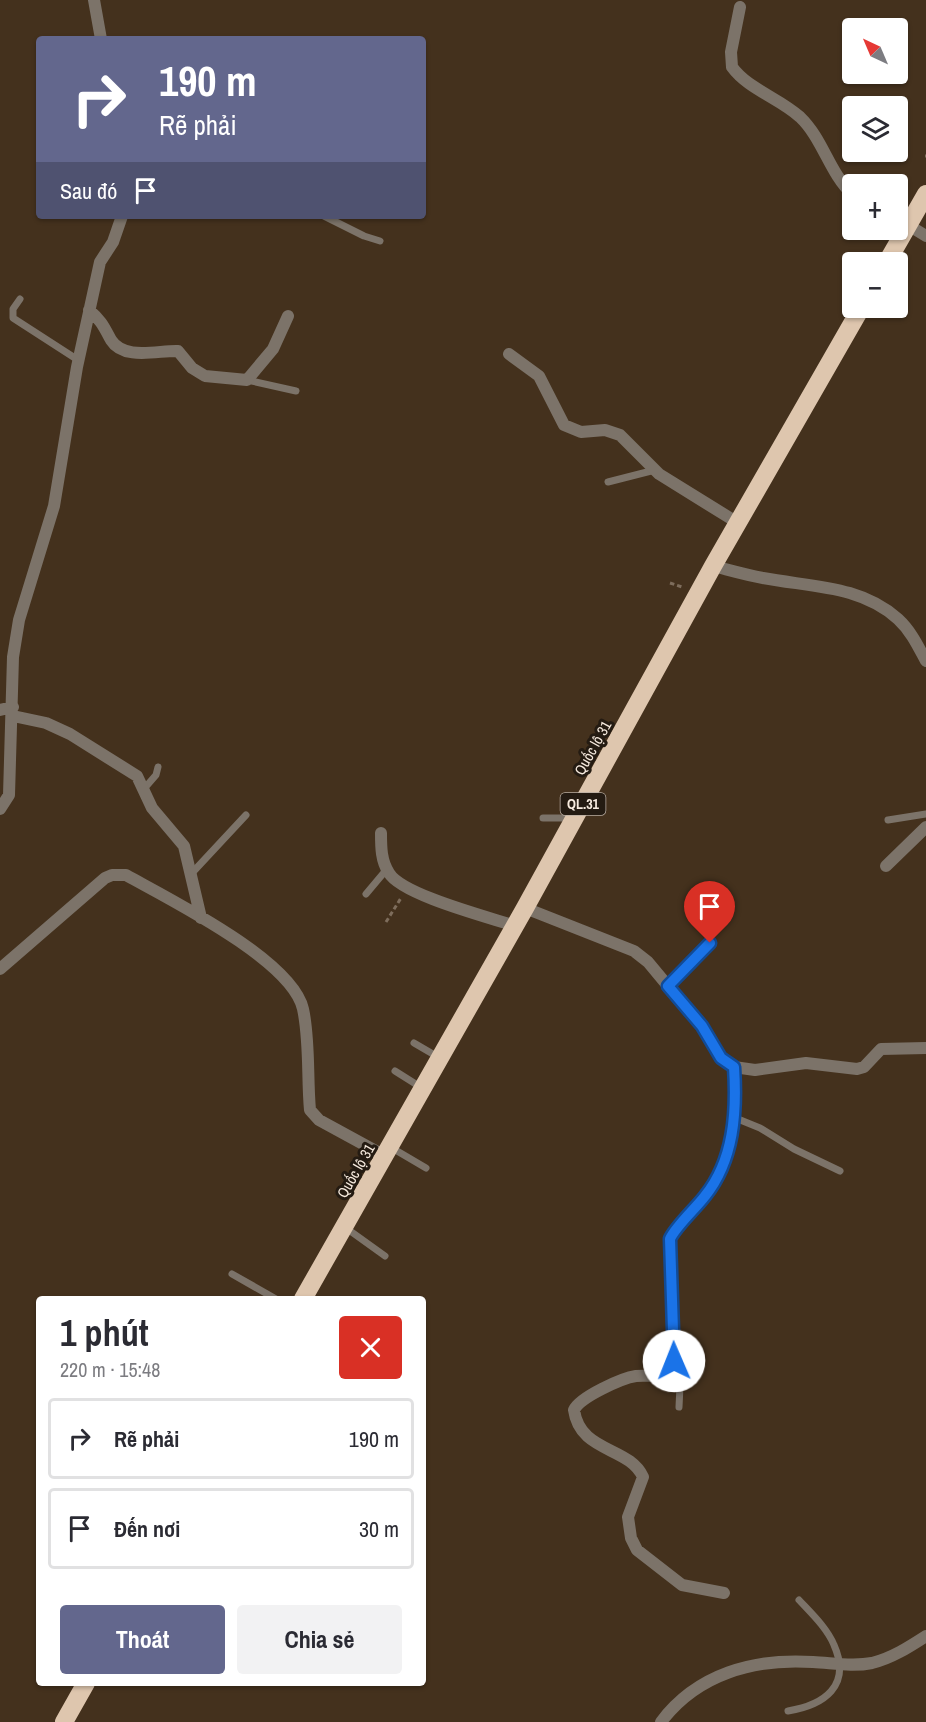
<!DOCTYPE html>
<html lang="vi">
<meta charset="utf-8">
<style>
:root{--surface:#fff;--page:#f2f2f3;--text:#2b2b33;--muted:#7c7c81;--line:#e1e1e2;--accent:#63678d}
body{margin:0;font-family:"Archivo Narrow",sans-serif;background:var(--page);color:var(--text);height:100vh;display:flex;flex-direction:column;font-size:22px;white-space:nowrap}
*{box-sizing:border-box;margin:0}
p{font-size:20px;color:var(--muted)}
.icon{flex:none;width:33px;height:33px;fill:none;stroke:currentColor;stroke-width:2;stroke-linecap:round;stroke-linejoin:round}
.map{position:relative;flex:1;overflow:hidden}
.details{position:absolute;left:36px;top:1296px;width:390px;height:390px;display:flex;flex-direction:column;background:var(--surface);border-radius:6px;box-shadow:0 2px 4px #0004}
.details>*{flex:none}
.guide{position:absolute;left:36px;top:36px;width:390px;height:183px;border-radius:6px;box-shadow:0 2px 4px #0004;background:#63678d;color:#fff;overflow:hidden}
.needle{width:39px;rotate:316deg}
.fabs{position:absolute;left:842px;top:18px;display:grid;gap:12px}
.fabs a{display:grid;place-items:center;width:66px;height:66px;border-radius:6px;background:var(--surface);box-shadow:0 2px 4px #0004;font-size:30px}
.pin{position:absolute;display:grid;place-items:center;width:51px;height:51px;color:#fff;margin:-62px -26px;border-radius:50% 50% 50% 0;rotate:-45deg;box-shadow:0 0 6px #0007}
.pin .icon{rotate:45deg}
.me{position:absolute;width:66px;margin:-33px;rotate:359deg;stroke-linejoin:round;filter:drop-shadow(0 0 4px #0008)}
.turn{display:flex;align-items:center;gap:21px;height:126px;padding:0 24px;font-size:27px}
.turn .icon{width:78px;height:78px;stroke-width:2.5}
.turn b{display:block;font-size:42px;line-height:51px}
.then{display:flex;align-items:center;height:57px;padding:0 24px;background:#0003;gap:12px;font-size:22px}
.round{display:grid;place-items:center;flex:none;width:63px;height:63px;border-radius:6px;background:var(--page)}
.summary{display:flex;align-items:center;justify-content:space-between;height:102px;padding:0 24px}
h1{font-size:36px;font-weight:700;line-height:45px}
.cta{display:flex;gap:12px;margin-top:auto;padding:12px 24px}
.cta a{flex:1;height:69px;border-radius:6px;background:var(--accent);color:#fff;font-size:24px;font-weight:700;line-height:69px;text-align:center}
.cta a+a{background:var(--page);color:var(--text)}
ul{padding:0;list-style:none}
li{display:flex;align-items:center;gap:18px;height:81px;margin:0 12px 9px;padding:0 12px;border:3px solid var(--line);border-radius:6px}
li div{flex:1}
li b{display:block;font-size:22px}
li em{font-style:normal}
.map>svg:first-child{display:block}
</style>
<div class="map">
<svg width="926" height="1722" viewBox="0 0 926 1722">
<rect width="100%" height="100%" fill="#44311d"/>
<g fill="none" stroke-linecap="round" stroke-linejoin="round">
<path stroke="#7e6d5c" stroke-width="3" stroke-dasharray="4.5 3" stroke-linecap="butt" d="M925,156H926
M670,583L682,587
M386,922L401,898"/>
<path stroke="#7c7369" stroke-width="7" d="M324,216L364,236L380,241
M20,299L13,309V318L78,360
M247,380L296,391
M608,482L655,470
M143,790L156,775L158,767
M543,818H571
M888,820L926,814
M192,873L246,815
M366,894L387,869
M668,986L709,943
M414,1043L438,1057
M395,1071L422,1088
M733,1117L760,1128L794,1149L840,1171
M392,1148L426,1168
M346,1228L385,1256
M232,1274L276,1299
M670,1371L680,1386L679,1407
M788,1711C824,1705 852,1686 834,1645C827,1628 811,1613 799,1600"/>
<path stroke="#7c7369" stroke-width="12" d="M94,0L101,39
M740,7L731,52L732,67C748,89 779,98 800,117C823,139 829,172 852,194
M908,225L926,236
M89,310C101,320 104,327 111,340C124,361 159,350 178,351L192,368L205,376L247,380L273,349L288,316
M509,354L539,376L564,425L581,432L605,430L620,435L659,474L738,523
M713,566C729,570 746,575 763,578C810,587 860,585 898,619C911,631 918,646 926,661
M0,710L13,707
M13,716L46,723L70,734L137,776L152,808L184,846L201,918
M0,809L9,795L13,657L19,620L54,506L77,367L100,262L113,242L122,216
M381,833C381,847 381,861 389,873C402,895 488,917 515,926
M886,866L926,827
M525,908L634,951L648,962L702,1027L721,1058L734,1067L755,1070L806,1063L857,1069L864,1067L881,1049L926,1048
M0,969L105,878L112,875H126C169,899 292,960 303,1009C310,1041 307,1078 310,1110L319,1120L385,1156
M724,1593L682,1585L637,1550L631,1538L628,1517L643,1477C629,1446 580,1453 574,1410C580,1397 622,1378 636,1376C646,1375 655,1377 665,1375L673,1366L670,1239C676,1226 696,1208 705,1196C734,1160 737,1112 734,1067
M661,1722C697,1674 754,1658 813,1662C833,1663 852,1667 872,1663C892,1658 909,1647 926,1636"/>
<path stroke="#dec6ae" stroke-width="18" d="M887,262L926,194
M303,1299L525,908L713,566L861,308
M64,1722L86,1683"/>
</g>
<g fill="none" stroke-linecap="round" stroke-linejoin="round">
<g stroke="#114b97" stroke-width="15">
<path id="route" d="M674,1361L670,1239C675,1227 696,1208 705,1196C734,1160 737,1112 734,1067L721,1058L702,1026L668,986L710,943"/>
</g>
<use href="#route" stroke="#1a73e8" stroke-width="10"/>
</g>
<g text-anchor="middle" stroke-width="6" stroke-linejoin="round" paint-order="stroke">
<rect fill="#241b12" stroke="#b8ada2" stroke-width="1.5" x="560.5" y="793" width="45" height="22" rx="4.5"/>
<g font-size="14" font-weight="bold" fill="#f7ebdf">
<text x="583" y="809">QL.31</text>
</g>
<g font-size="15" fill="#f7ebdf" stroke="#241b12">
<text transform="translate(593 748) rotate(-61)" y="5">Quốc lộ 31</text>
<text transform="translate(356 1171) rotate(-60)" y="5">Quốc lộ 31</text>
</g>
</g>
</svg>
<div class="fabs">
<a><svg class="needle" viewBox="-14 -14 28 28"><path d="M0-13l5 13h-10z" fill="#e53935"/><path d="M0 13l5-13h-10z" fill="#7c7c81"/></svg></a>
<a><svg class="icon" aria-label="layers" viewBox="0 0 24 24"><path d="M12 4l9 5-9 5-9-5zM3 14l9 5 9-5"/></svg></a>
<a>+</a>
<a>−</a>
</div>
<div class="pin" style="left:710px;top:943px;background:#d93025"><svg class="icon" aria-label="arrive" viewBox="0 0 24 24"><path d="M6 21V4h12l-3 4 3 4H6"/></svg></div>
<svg class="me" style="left:674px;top:1361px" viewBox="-20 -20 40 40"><circle r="19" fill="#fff"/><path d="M0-13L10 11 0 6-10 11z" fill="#1a73e8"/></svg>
<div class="guide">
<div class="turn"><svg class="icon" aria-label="right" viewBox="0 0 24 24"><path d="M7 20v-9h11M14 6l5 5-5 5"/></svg><div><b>190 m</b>Rẽ phải</div></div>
<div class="then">Sau đó<svg class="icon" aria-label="arrive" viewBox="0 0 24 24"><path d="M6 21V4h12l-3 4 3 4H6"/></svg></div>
</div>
<section class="details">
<div class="summary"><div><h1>1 phút</h1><p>220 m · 15:48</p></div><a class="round" style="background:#d93025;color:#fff"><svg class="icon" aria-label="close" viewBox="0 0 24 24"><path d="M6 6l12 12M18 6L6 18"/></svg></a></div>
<ul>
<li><svg class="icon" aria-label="right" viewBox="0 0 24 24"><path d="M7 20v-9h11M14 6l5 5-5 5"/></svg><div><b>Rẽ phải</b></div><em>190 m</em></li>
<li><svg class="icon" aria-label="arrive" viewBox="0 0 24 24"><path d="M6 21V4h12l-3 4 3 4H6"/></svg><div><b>Đến nơi</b></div><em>30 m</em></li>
</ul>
<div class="cta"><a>Thoát</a><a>Chia sẻ</a></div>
</section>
</div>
